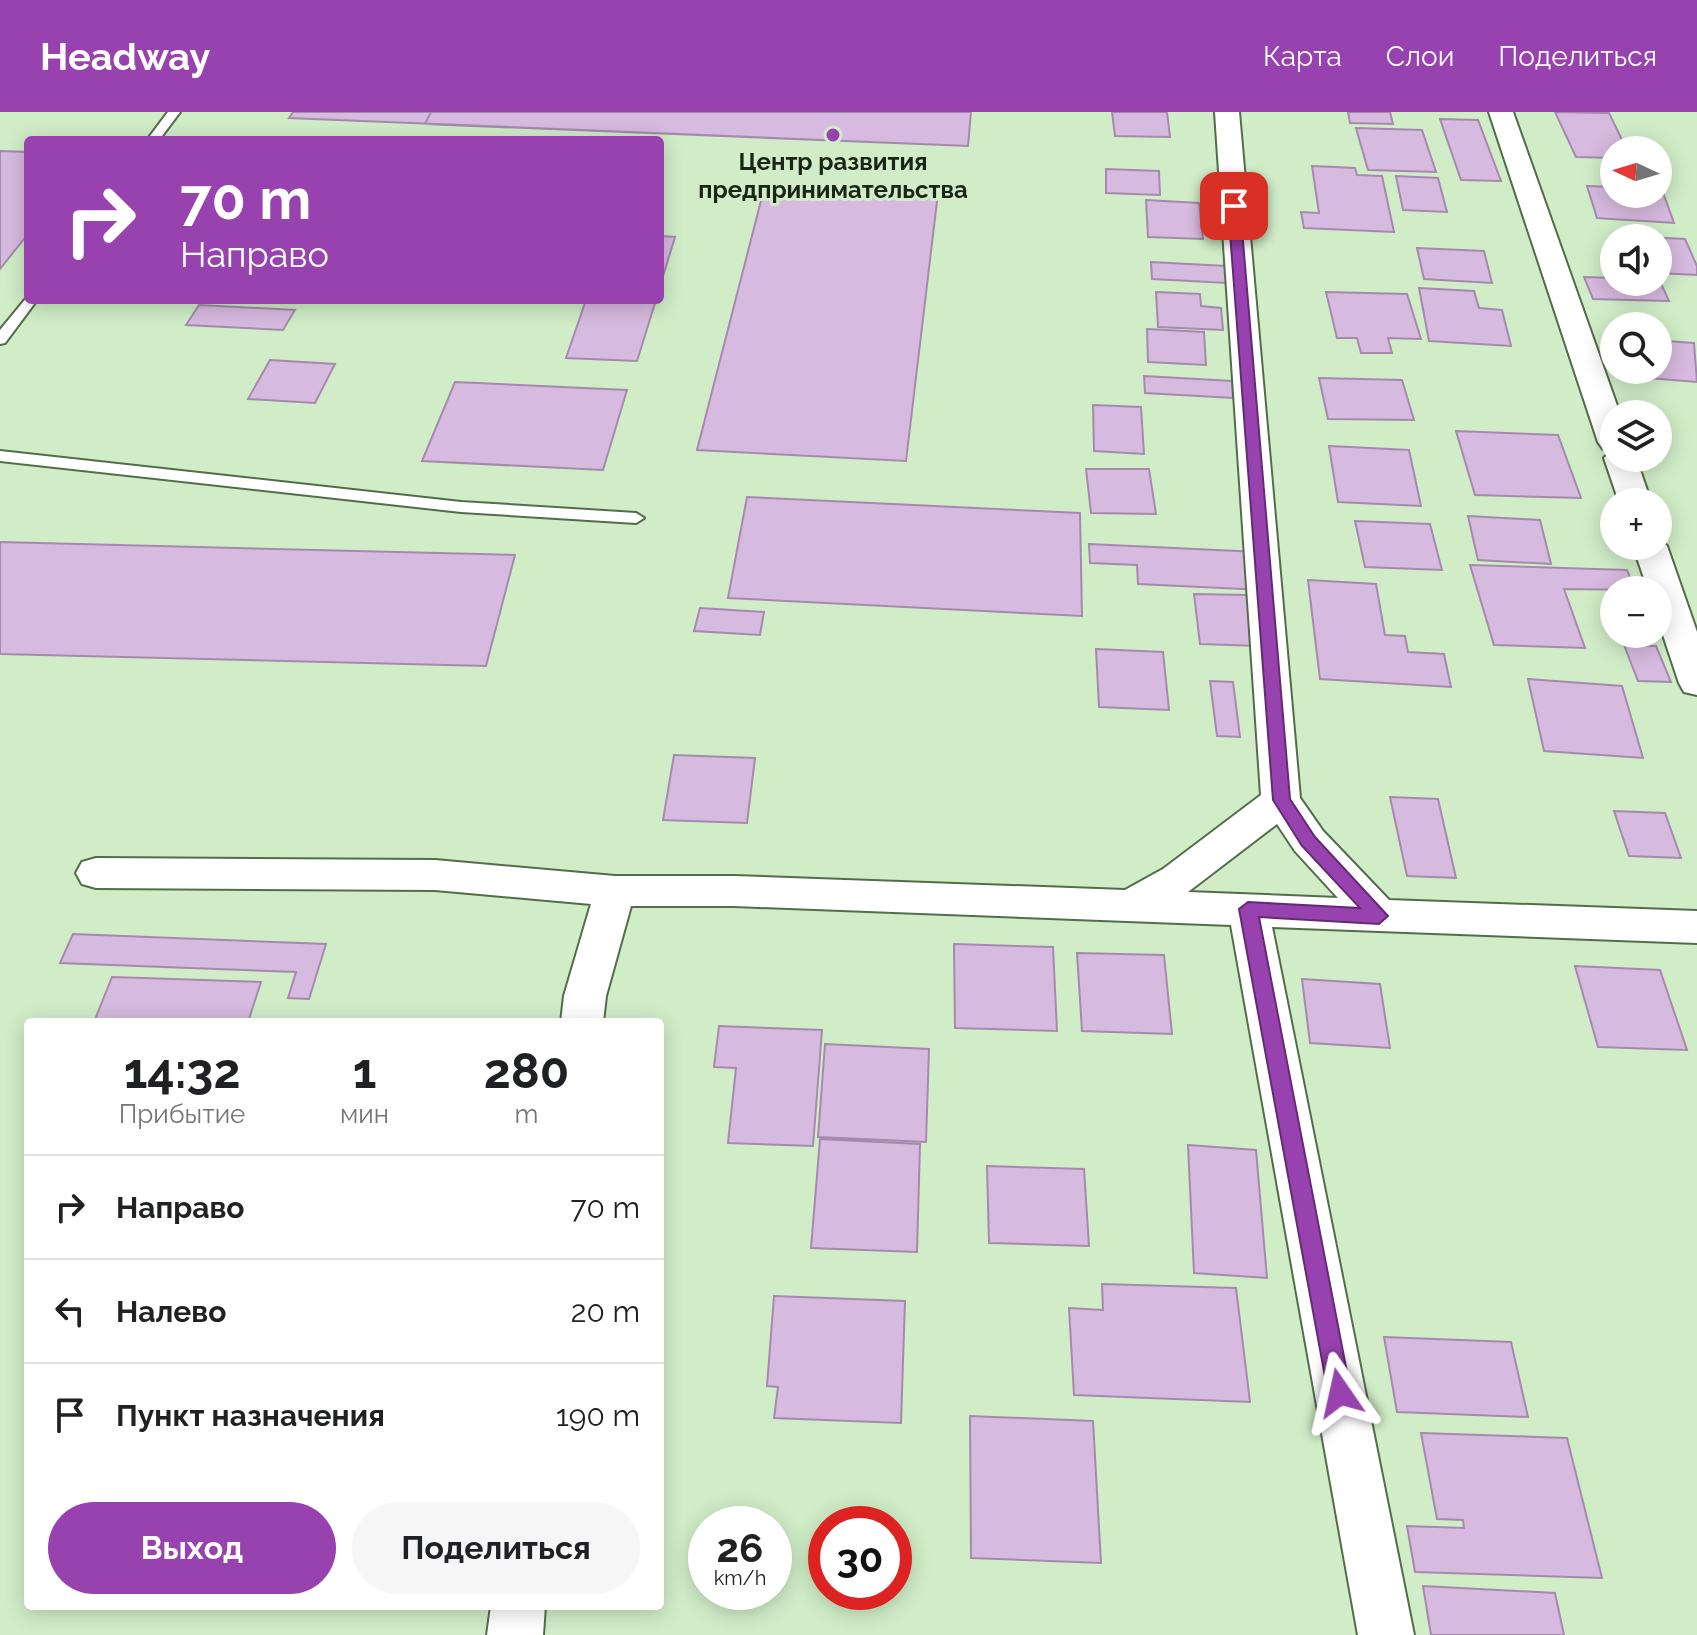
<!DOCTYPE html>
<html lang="ru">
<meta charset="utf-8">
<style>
:root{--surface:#fff;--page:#f6f6f6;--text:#202124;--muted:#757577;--line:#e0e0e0;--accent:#9842af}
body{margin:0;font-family:Raleway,sans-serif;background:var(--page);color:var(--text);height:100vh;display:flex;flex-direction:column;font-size:30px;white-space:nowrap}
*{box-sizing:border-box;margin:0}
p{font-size:26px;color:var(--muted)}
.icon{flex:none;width:44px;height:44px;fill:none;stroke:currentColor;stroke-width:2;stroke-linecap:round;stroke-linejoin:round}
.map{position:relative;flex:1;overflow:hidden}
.side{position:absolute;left:24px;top:906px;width:640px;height:592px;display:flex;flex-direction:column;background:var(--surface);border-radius:8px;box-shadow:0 4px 20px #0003}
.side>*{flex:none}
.top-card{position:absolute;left:24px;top:24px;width:640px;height:168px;border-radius:8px;box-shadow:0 4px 20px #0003;background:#9842af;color:#fff;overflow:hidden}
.needle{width:52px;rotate:274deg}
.fabs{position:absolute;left:1600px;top:24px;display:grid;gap:16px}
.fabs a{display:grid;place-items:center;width:72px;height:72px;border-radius:50%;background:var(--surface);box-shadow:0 4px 20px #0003;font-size:40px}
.speed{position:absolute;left:688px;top:1394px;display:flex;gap:16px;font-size:40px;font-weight:700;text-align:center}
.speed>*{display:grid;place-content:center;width:104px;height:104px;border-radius:50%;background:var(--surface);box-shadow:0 4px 20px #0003;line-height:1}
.speed small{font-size:20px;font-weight:400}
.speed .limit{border:12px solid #d22;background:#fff;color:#111}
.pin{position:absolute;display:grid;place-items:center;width:68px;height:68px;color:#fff;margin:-34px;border-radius:16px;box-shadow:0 4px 12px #0006}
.me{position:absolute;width:88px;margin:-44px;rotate:349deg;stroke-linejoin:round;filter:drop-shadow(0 0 6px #0008)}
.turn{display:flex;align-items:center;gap:28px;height:168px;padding:0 24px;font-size:36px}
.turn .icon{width:104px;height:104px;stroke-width:2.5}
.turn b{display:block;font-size:56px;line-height:68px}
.eta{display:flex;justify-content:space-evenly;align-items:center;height:136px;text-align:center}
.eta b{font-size:48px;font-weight:700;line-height:56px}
.action{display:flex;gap:16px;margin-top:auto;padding:16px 24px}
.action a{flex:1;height:92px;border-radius:48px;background:var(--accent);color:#fff;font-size:32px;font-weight:700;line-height:92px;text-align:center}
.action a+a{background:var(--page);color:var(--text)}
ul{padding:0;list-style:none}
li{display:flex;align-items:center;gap:24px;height:104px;padding:0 24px;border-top:2px solid var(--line)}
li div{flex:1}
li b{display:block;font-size:30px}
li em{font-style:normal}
header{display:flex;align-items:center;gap:48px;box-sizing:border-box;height:112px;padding:0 40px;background:var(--accent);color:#fff}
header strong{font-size:38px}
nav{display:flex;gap:44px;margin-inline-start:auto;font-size:28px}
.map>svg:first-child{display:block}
</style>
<header>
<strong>Headway</strong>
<nav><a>Карта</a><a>Слои</a><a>Поделиться</a></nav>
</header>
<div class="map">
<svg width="1697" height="1523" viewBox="0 0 1697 1523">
<rect width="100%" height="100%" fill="#d0edc7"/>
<path fill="#d7badf" stroke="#a58aad" stroke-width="2" d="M293,0H971L968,34L289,6Z
M431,0H971L968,34L425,12Z
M1112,0H1167L1170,25L1115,24Z
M1348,0H1390L1393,12L1350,11Z
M1555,0L1609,1L1627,38H1614V46L1576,45Z
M1440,7L1478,8L1501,69L1461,68Z
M1356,16L1422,18L1436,60L1368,58Z
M0,39L28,40V122L0,157Z
M1312,54L1355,56L1357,63L1382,64L1394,120L1304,116L1301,100L1319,101Z
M1106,57L1159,59L1160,83L1106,81Z
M1396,64L1438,66L1447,100L1403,98Z
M765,73L938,81L906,349L697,338Z
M1587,74L1614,75V82H1658V78H1662L1674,111L1597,106Z
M1146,88L1199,91L1203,127L1148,125Z
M660,124L675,125L660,174Z
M1623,124L1685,127L1697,154V163L1658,161V126Z
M1417,136L1484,139L1492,171L1424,167Z
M1151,150L1226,154L1227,171L1152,167Z
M1584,165L1614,166V170L1659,167L1669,189L1593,187Z
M1419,176L1474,179L1479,196L1502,198L1511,234L1429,229Z
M1156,180L1200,182L1201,194L1221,196L1223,218L1158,215Z
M1326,180L1407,182L1421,227L1388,226L1392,241H1361L1357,226H1337Z
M586,188H656L637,249L566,246Z
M199,193L295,198L283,218L186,213Z
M1147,217L1204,220L1206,253L1148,250Z
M1666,229L1694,231L1697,270L1649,266L1647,258H1658V238L1668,239Z
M270,248L335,252L315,291L248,287Z
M1144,264L1232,269L1233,286L1145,281Z
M1319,266L1402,268L1414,308L1328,307Z
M455,270L627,278L603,358L422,349Z
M1093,293L1141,295L1144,342L1094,339Z
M1456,319L1558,323L1581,386L1475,383Z
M1329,334L1409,338L1421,394L1338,390Z
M1086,357H1149L1156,402L1091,401Z
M747,385L1080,401L1082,504L728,486Z
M1468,404L1540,408L1551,452L1478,448Z
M1355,409L1430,412L1442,458L1365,455Z
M0,430L515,443L486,554L0,542Z
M1089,432L1258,440L1263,478L1138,472L1137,453L1090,451Z
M1470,453L1627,458L1635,478L1564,477L1585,536L1494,533Z
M1308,468L1376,472L1385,523L1405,524L1408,540L1444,542L1451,575L1320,567Z
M1194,482L1249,483L1258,534L1200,532Z
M700,496L764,500L760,523L694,519Z
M1624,533L1656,534L1671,570L1638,569Z
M1096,537L1163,540L1169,598L1099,595Z
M1528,567L1622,574L1643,646L1544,639Z
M1210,569L1233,570L1240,625L1217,624Z
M674,643L755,646L747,711L663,708Z
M1390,685L1438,687L1456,766L1407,764Z
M1614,699L1665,701L1681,746L1629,744Z
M73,822L326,832L309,887L288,886L296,860L60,851Z
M954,832L1053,835L1057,919L955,916Z
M1077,841L1164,843L1172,922L1082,919Z
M1575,854L1660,858L1687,938L1598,935Z
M112,865L261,870L248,910H94Z
M1302,867L1380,872L1390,936L1310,931Z
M719,914L822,918L813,1034L728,1031L736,956L714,955Z
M825,932L929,937L926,1030L818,1025Z
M820,1027L920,1032L917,1140L811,1136Z
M1188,1033L1256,1038L1267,1166L1194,1161Z
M987,1054L1084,1057L1089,1134L989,1131Z
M1102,1172L1236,1176L1250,1290L1074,1283L1069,1196L1103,1198Z
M774,1184L905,1189L901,1311L774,1306L778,1275L767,1274Z
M1384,1225L1511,1230L1528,1305L1397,1300Z
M970,1304L1093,1309L1101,1451L971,1446Z
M1421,1321L1567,1326L1602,1466L1415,1460L1407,1414L1464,1416L1463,1408L1437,1407Z
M1423,1474L1555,1481L1564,1523H1431Z"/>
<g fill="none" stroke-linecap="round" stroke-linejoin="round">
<g stroke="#536d4b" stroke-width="4">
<path id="service" d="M168,0H180L159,28H147Z
M28,184V188H37L5,231L0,232V218Z
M0,339L461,390L636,401L644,406L636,411L461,400L0,349Z"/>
</g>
<g stroke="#536d4b" stroke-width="4">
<path id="minor" d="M1215,0H1239L1300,686L1323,719L1389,788L1697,799V831L1272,815L1414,1523H1358L1231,813L734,794H631L606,884L603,910H561L564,884L591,792L435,778L96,776L82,772L76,761L82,750L96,746L435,748L615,764H734L1125,778L1163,757L1261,683ZM1277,712L1295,739L1338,786L1188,780Z
M1489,0H1513L1620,302H1614V346H1636L1651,390H1619L1604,346L1611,339L1603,337L1598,330Z
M1658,426L1667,434L1697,520V583L1684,580L1679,571L1658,508V478H1648L1633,434H1658Z
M491,1494H545L543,1523H487Z"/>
</g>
<use href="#service" fill="#fff" fill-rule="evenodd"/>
<use href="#minor" fill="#fff" fill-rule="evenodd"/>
</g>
<path fill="#9842af" stroke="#632b72" stroke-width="2" d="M1234,90L1240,94L1290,687L1315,725L1388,804L1379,812L1259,805L1351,1281L1348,1289L1340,1292L1332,1289L1328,1281L1239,797L1248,790L1360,796L1302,734L1273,688L1228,94Z"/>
<circle fill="#9842af" stroke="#d0edc7" stroke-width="3" cx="833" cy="23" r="8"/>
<g text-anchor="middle" stroke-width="6" stroke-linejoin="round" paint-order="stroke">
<g font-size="24" font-weight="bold" fill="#1a2517" stroke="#d0edc7">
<text x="833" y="58">Центр развития<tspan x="833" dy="28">предпринимательства</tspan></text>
</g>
</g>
</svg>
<div class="fabs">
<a><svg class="needle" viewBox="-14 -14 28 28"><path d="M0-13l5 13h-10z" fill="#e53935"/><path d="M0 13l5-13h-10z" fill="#757577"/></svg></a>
<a><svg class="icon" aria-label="sound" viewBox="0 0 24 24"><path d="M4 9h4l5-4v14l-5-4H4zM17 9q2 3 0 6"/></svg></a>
<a><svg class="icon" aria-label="search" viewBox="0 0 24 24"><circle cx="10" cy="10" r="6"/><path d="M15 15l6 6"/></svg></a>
<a><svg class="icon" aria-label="layers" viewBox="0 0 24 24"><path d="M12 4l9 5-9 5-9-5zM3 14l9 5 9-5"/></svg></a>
<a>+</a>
<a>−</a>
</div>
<div class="speed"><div>26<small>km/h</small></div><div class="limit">30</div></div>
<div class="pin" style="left:1234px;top:94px;background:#d93025"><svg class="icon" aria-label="arrive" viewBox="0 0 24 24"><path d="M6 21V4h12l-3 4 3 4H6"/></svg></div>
<svg class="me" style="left:1340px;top:1281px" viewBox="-20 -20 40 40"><path d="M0-17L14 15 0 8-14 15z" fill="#9842af" stroke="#fff" stroke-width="4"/></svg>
<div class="top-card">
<div class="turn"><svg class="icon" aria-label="right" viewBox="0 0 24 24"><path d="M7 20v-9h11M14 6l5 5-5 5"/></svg><div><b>70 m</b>Направо</div></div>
</div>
<section class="side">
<div class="eta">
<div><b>14:32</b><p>Прибытие</p></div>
<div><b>1</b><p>мин</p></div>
<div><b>280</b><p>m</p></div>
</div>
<ul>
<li><svg class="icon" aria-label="right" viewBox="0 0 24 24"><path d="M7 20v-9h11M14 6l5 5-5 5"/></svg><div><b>Направо</b></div><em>70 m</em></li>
<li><svg class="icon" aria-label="left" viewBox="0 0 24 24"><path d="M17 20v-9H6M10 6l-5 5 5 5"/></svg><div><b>Налево</b></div><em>20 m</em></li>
<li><svg class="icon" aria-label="arrive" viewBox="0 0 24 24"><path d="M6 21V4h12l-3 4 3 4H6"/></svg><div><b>Пункт назначения</b></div><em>190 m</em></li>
</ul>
<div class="action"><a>Выход</a><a>Поделиться</a></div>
</section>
</div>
